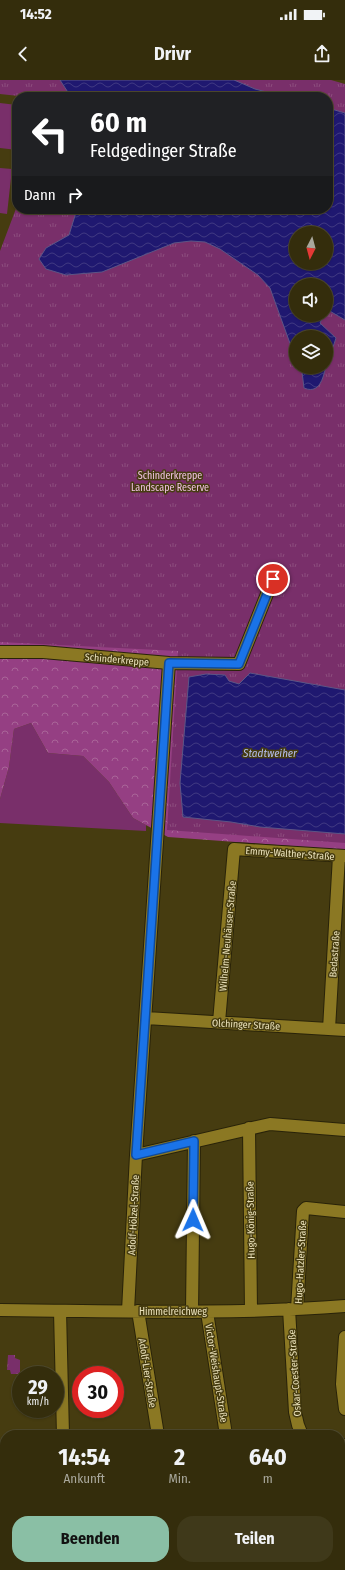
<!DOCTYPE html>
<html lang="de">
<meta charset="utf-8">
<style>
:root{--surface:#342d0c;--page:#3f391a;--text:#f1f3f6;--muted:#a9a89d;--line:#4e492d;--accent:#8abfa5}
body{margin:0;font-family:"Fira Sans Condensed",sans-serif;background:var(--page);color:var(--text);height:100vh;display:flex;flex-direction:column;font-size:15px;white-space:nowrap}
*{box-sizing:border-box;margin:0}
p{font-size:13px;color:var(--muted)}
.icon{flex:none;width:22px;height:22px;fill:none;stroke:currentColor;stroke-width:2;stroke-linecap:round;stroke-linejoin:round}
.map{position:relative;flex:1;overflow:hidden}
.side{position:absolute;left:0px;top:1350px;width:345px;height:140px;display:flex;flex-direction:column;background:var(--surface);border-radius:16px 16px 0 0;box-shadow:0 1px 3px #0004,0 0 0 1px var(--line)}
.side>*{flex:none}
.hud{position:absolute;left:12px;top:12px;width:321px;height:122px;border-radius:16px;box-shadow:0 1px 3px #0004,0 0 0 1px var(--line);background:#202124;color:#fff;overflow:hidden}
.needle{width:26px;rotate:186deg}
.tools{position:absolute;left:289px;top:146px;display:grid;gap:8px}
.tools a{display:grid;place-items:center;width:44px;height:44px;border-radius:50%;background:var(--surface);box-shadow:0 1px 3px #0004,0 0 0 1px var(--line);font-size:20px}
.speed{position:absolute;left:12px;top:1286px;display:flex;gap:8px;font-size:20px;font-weight:700;text-align:center}
.speed>*{display:grid;place-content:center;width:52px;height:52px;border-radius:50%;background:var(--surface);box-shadow:0 1px 3px #0004,0 0 0 1px var(--line);line-height:1}
.speed small{font-size:10px;font-weight:400}
.speed .limit{border:6px solid #d22;background:#fff;color:#111}
.pin{position:absolute;display:grid;place-items:center;width:34px;height:34px;color:#fff;margin:-17px;border:2px solid #fff;border-radius:50%;box-shadow:0 1px 4px #0007}
.me{position:absolute;width:44px;margin:-22px;rotate:1deg;stroke-linejoin:round;filter:drop-shadow(0 0 3px #0008)}
.turn{display:flex;align-items:center;gap:14px;height:84px;padding:0 12px;font-size:18px}
.turn .icon{width:52px;height:52px;stroke-width:2.5}
.turn b{display:block;font-size:28px;line-height:34px}
.then{display:flex;align-items:center;height:38px;padding:0 12px;background:#0003;gap:8px;font-size:15px}
.eta{display:flex;justify-content:space-evenly;align-items:center;height:68px;text-align:center}
.eta b{font-size:24px;font-weight:700;line-height:28px}
.cta{display:flex;gap:8px;margin-top:auto;padding:8px 12px}
.cta a{flex:1;height:46px;border-radius:16px;background:var(--accent);color:#111;font-size:16px;font-weight:700;line-height:46px;text-align:center}
.cta a+a{background:var(--page);color:var(--text)}
.status{display:flex;justify-content:space-between;align-items:center;height:28px;padding:0 20px;background:var(--surface);direction:ltr}
.status svg{height:11px;fill:currentColor}
header{display:flex;justify-content:space-between;align-items:center;height:52px;padding:0 12px;background:var(--surface);font-size:18px;font-weight:700}
.map>svg:first-child{display:block}
</style>
<div class="status"><b>14:52</b><svg viewBox="0 0 49 12"><path d="M0 12V9h3v3zM5 12V6h3v6zM10 12V3h3v9zM15 12V0h3v12zM26 1h20v11H26zM47 4h2v5h-2z"/></svg></div>
<header><svg class="icon" aria-label="back" viewBox="0 0 24 24"><path d="M15 5l-7 7 7 7"/></svg>Drivr<svg class="icon" aria-label="share" viewBox="0 0 24 24"><path d="M12 15V3M7 8l5-5 5 5M5 13v7h14v-7"/></svg></header>
<div class="map">
<svg width="345" height="1490" viewBox="0 0 345 1490">
<defs>
<pattern id="forest-crowns" width="20" height="18" patternUnits="userSpaceOnUse"><rect width="20" height="18" fill="#953f83"/><path d="M2 6a3 3 0 1 1 6 0M12 15a3 3 0 1 1 6 0" fill="none" stroke="#a96498"/></pattern>
<pattern id="park-tufts" width="24" height="20" patternUnits="userSpaceOnUse"><rect width="24" height="20" fill="#792f6a"/><path d="M3 7l-1-3M5 7V3M7 7l1-3M15 17l-1-3M17 17v-4M19 17l1-3" fill="none" stroke="#8c4d7d"/></pattern>
<pattern id="water-waves" width="16" height="10" patternUnits="userSpaceOnUse"><rect width="16" height="10" fill="#1f1870"/><path d="M0 5q4-4 8 0t8 0" fill="none" stroke="#403982"/></pattern>
</defs>
<rect width="100%" height="100%" fill="#463c10"/>
<path fill="#792f6a" d="M0,23L17,25V70L0,68Z
M0,88L12,89L7,134L0,133Z
M31,643L48,673L83,676L109,702L133,738L146,745V751L0,743V719L9,687L14,649Z"/>
<path fill="url(#forest-crowns)" d="M0,384L152,406L345,754V770L168,757L133,738L109,702L83,676L48,673L31,643L14,649L9,687L0,719Z"/>
<path fill="url(#park-tufts)" fill-rule="evenodd" d="M0,0H331L345,4V763L167,750L178,571L0,562V171L17,126V129H328V17H28L0,14ZM296,153H326V183H296ZM296,205H326V235H296ZM296,257H326V287H296Z
M8,1275H15V1278L20,1280V1292L18,1294H11L10,1290H7Z"/>
<path fill="url(#water-waves)" stroke="#5c5586" fill-rule="evenodd" d="M60,0H234L255,9L286,17H71Z
M328,28L345,33V240L328,230L326,232V205H296V235H324L320,243L336,258C334,265 331,272 328,279C324,290 323,316 304,308L302,292L299,287H326V257H296V280L270,208L258,195L220,169L205,162L191,161L174,163L102,192L66,195L46,189L39,179L46,168L69,155L77,129H328ZM296,153H326V183H296Z
M250,593L345,610V754L260,747L231,742L183,737L180,703L189,597L206,594L225,595L229,601L239,604Z"/>
<g fill="none" stroke-linecap="round" stroke-linejoin="round">
<g stroke="#292309" stroke-width="14">
<path id="minor" d="M0,572H43L169,583L239,584L273,499
M146,938L345,950
M219,942L234,769L345,776
M329,949L339,776
M249,1048L251,1231
M136,1075L270,1044L345,1050
M289,1229L295,1332L298,1345L302,1355
M297,1229L303,1131L306,1128L345,1132
M0,1230C115,1231 230,1235 345,1226
M60,1231L63,1355
M128,1231L136,1075L169,583
M138,1231L158,1355
M192,1232L194,1061
M207,1232L226,1355
M345,1257L342,1304L345,1329
M340,1367L345,1365
M67,1485V1490
M272,1490L273,1485"/>
</g>
<use href="#minor" stroke="#8b7823" stroke-width="12"/>
</g>
<g fill="none" stroke-linecap="round" stroke-linejoin="round">
<g stroke="#114b97" stroke-width="10">
<path id="route" d="M193,1140L194,1061L136,1075L169,583L239,584L273,499"/>
</g>
<use href="#route" stroke="#1a73e8" stroke-width="7"/>
</g>
<g text-anchor="middle" stroke-width="3" stroke-linejoin="round" paint-order="stroke">
<g font-size="10" fill="#f1c2e4" stroke="#463c10">
<text x="170" y="399">Schinderkreppe<tspan x="170" dy="12">Landscape Reserve</tspan></text>
</g>
<g font-size="10" fill="#ebe2bb" stroke="#463c10">
<text transform="translate(117 579) rotate(5)" y="4">Schinderkreppe</text>
<text transform="translate(290 773) rotate(4)" y="4">Emmy-Walther-Straße</text>
<text transform="translate(227 856) rotate(-85)" y="4">Wilhelm-Neuhäuser-Straße</text>
<text transform="translate(334 874) rotate(-86)" y="4">Bedastraße</text>
<text transform="translate(246 944) rotate(3)" y="4">Olchinger Straße</text>
<text transform="translate(133 1135) rotate(-87)" y="4">Adolf-Hölzel-Straße</text>
<text transform="translate(250 1140) rotate(-91)" y="4">Hugo-König-Straße</text>
<text transform="translate(300 1182) rotate(-87)" y="4">Hugo-Hatzler-Straße</text>
<text x="173" y="1235">Himmelreichweg</text>
<text transform="translate(148 1293) rotate(81)" y="4">Adolf-Lier-Straße</text>
<text transform="translate(217 1293) rotate(81)" y="4">Victor-Weishaupt-Straße</text>
<text transform="translate(294 1293) rotate(-94)" y="4">Oskar-Coester-Straße</text>
</g>
<g font-size="11" font-style="italic" fill="#b5beef" stroke="#463c10">
<text x="270" y="677">Stadtweiher</text>
</g>
</g>
</svg>
<div class="tools">
<a><svg class="needle" viewBox="-14 -14 28 28"><path d="M0-13l5 13h-10z" fill="#e53935"/><path d="M0 13l5-13h-10z" fill="#a9a89d"/></svg></a>
<a><svg class="icon" aria-label="sound" viewBox="0 0 24 24"><path d="M4 9h4l5-4v14l-5-4H4zM17 9q2 3 0 6"/></svg></a>
<a><svg class="icon" aria-label="layers" viewBox="0 0 24 24"><path d="M12 4l9 5-9 5-9-5zM3 14l9 5 9-5"/></svg></a>
</div>
<div class="speed"><div>29<small>km/h</small></div><div class="limit">30</div></div>
<div class="pin" style="left:273px;top:499px;background:#d93025"><svg class="icon" aria-label="arrive" viewBox="0 0 24 24"><path d="M6 21V4h12l-3 4 3 4H6"/></svg></div>
<svg class="me" style="left:193px;top:1140px" viewBox="-20 -20 40 40"><path d="M0-17L14 15 0 8-14 15z" fill="#1a73e8" stroke="#fff" stroke-width="4"/></svg>
<div class="hud">
<div class="turn"><svg class="icon" aria-label="left" viewBox="0 0 24 24"><path d="M17 20v-9H6M10 6l-5 5 5 5"/></svg><div><b>60 m</b>Feldgedinger Straße</div></div>
<div class="then">Dann<svg class="icon" aria-label="right" viewBox="0 0 24 24"><path d="M7 20v-9h11M14 6l5 5-5 5"/></svg></div>
</div>
<section class="side">
<div class="eta">
<div><b>14:54</b><p>Ankunft</p></div>
<div><b>2</b><p>Min.</p></div>
<div><b>640</b><p>m</p></div>
</div>
<div class="cta"><a>Beenden</a><a>Teilen</a></div>
</section>
</div>
